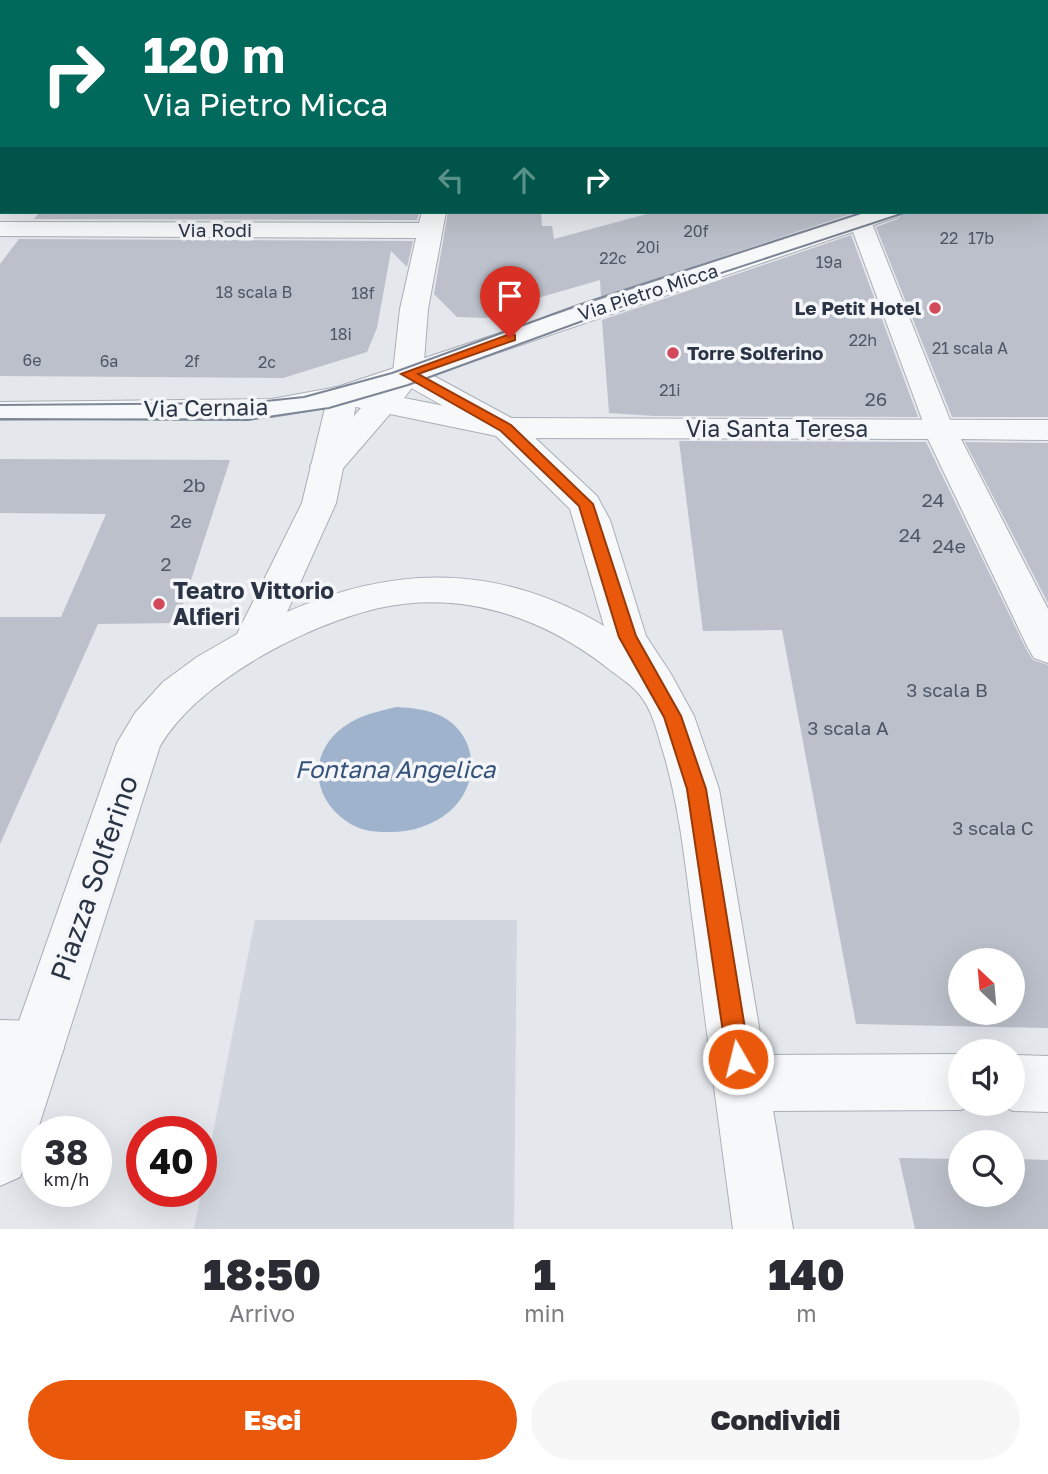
<!DOCTYPE html>
<html lang="it">
<style>
:root{--surface:#fff;--page:#f7f7f7;--text:#2b2b33;--muted:#7c7c81;--accent:#ea580c}
body{margin:0;font-family:"Golos Text",sans-serif;background:var(--page);color:var(--text);height:100vh;display:flex;flex-direction:column;font-size:26px;white-space:nowrap}
*{box-sizing:border-box;margin:0}
p{font-size:23px;color:var(--muted)}
.icon{flex:none;width:38px;height:38px;fill:none;stroke:currentColor;stroke-width:2;stroke-linecap:round;stroke-linejoin:round}
.map{position:relative;height:1229px;overflow:hidden}
.panel{display:flex;flex-direction:column;background:var(--surface);flex:1}
.panel>*{flex:none}
.banner{position:absolute;left:0px;top:0px;width:1048px;height:214px;box-shadow:0 7px 28px #0002;background:#00695c;color:#fff;overflow:hidden}
.needle{width:46px;rotate:334deg}
.controls{position:absolute;left:948px;top:948px;display:grid;gap:14px}
.controls a{display:grid;place-items:center;width:77px;height:77px;border-radius:50%;background:var(--surface);box-shadow:0 7px 28px #0002;font-size:35px}
.speed{position:absolute;left:21px;top:1116px;display:flex;gap:14px;font-size:35px;font-weight:700;text-align:center}
.speed>*{display:grid;place-content:center;width:91px;height:91px;border-radius:50%;background:var(--surface);box-shadow:0 7px 28px #0002;line-height:1}
.speed small{font-size:18px;font-weight:400}
.speed .limit{border:10px solid #d22;background:#fff;color:#111}
.pin{position:absolute;display:grid;place-items:center;width:60px;height:60px;color:#fff;margin:-72px -30px;border-radius:50% 50% 50% 0;rotate:-45deg;box-shadow:0 0 7px #0007}
.pin .icon{rotate:45deg}
.me{position:absolute;width:77px;margin:-38px;rotate:352deg;stroke-linejoin:round;filter:drop-shadow(0 0 5px #0008)}
.turn{display:flex;align-items:center;gap:24px;height:147px;padding:0 28px;font-size:32px}
.turn .icon{width:91px;height:91px;stroke-width:2.5}
.turn b{display:block;font-size:49px;line-height:60px}
.lanes{display:flex;align-items:center;height:66px;padding:0 28px;background:#0003;justify-content:center;gap:35px;direction:ltr}
.lanes .off{opacity:.35}
.eta{display:flex;justify-content:space-evenly;align-items:center;height:119px;text-align:center}
.eta b{font-size:42px;font-weight:800;line-height:49px}
.cta{display:flex;gap:14px;margin-top:auto;padding:14px 28px}
.cta a{flex:1;height:80px;border-radius:42px;background:var(--accent);color:#fff;font-size:28px;font-weight:800;line-height:80px;text-align:center}
.cta a+a{background:var(--page);color:var(--text)}
.map>svg:first-child{display:block}
</style>
<div class="map">
<svg width="1048" height="1229" viewBox="0 0 1048 1229">
<rect width="100%" height="100%" fill="#e4e7ec"/>
<path fill="#d2d6de" d="M255,920H517L514,1229H194Z"/>
<path fill="#9fb4cc" d="M396,707C412,708 428,709 443,717C479,737 480,785 450,811C433,826 409,833 386,832C373,832 358,830 346,821C308,794 309,746 351,722C365,714 380,711 396,707Z"/>
<path fill="#bbc0ca" fill-rule="evenodd" d="M40,212H419L417,220L34,219Z
M448,212H541L542,226H552L554,239L654,212H857L601,297L600,280L506,307L486,318L457,317L434,294Z
M903,212H1048V417H952L876,227L898,219Z
M851,235L918,417L654,416L609,413L602,320Z
M19,239L413,241L407,267L391,251L377,328L367,352L283,378L0,376V264Z
M679,441L926,442L1026,649L1033,660L1048,665V1028L856,1024L782,630L703,631ZM961,961H1013V1013H961Z
M965,442L1048,443V603Z
M0,459L230,460L177,623L98,624L0,844V617H61L106,514L0,513Z
M899,1158L961,1159V1195H1013V1159L1048,1160V1229H915Z"/>
<g fill="none" stroke-linecap="round" stroke-linejoin="round">
<g stroke="#a9aeb7" stroke-width="2">
<path id="pedestrian" d="M168,0H182L167,2Z
M268,0H282L267,2Z
M460,0H474V2H460Z
M1046,40L1048,41V51L1046,50Z
M860,215L868,216L871,221L954,430L950,436L940,438L930,436L926,430L849,221L852,216Z"/>
</g>
<g stroke="#a9aeb7" stroke-width="2">
<path id="minor" d="M993,0H1010L1011,2H994Z
M1046,12H1048V22H1046Z
M0,15H2V25H0Z
M0,132H2V146H0Z
M1046,132H1048V144H1046Z
M422,212H446L428,309L423,374L404,398L506,418L1048,420V440L961,439L1048,609V663L1034,658L1028,648L928,439L506,438L390,414L339,473L327,476L315,473L310,466L361,408L332,402L328,395L332,388L343,386L375,392L393,372L400,309L416,238L0,236V222L419,223Z
M0,1020L37,1021L56,1029L64,1048L56,1067L37,1075L0,1074Z
M961,1054V1104H974L961,1110L742,1111L723,1102L714,1083L723,1064L742,1055Z
M1013,1055L1048,1056V1112L1013,1111L998,1104H1013Z"/>
</g>
<g stroke="#a9aeb7" stroke-width="2">
<path id="tertiary" d="M761,0H777V2H761Z
M1046,151H1048V165H1046Z
M865,212H900L897,217L432,375L517,421L597,496L610,520L646,636L671,674L694,716L719,789L793,1229H733C720,1132 707,1036 695,939C686,874 681,808 661,745C656,727 651,708 639,694C631,684 616,675 605,666C540,616 461,590 379,608C306,625 198,681 160,746L29,1157L20,1177L0,1186V1075L117,743L135,713L163,682L197,657L237,634L302,503L325,408L272,417L0,420V402L272,399L337,387ZM404,384L495,435L570,509L604,626C499,564 397,564 287,612L336,503L357,400Z"/>
</g>
<use href="#pedestrian" fill="#f7f8fa" fill-rule="evenodd"/>
<use href="#minor" fill="#f7f8fa" fill-rule="evenodd"/>
<use href="#tertiary" fill="#f7f8fa" fill-rule="evenodd"/>
<path stroke="#7d8696" stroke-width="2" d="M0,405L248,403L304,397L392,373L578,305L864,212
M0,419L248,420L329,408L408,385L648,297L907,212"/>
</g>
<path fill="#ea580c" stroke="#983908" stroke-width="2" d="M510,334L515,335V340L418,374L511,425L593,504L636,636L681,716L706,789L750,1059L746,1067L738,1070L730,1067L727,1059L687,789L664,717L619,637L579,506L501,431L401,374Z"/>
<g fill="#d1495b" stroke="#f4f6f9" stroke-width="2.5">
<circle cx="935" cy="308" r="7"/>
<circle cx="673" cy="353" r="7"/>
<circle cx="159" cy="604" r="7"/>
</g>
<g text-anchor="middle" stroke-width="7" stroke-linejoin="round" paint-order="stroke">
<g font-size="16" fill="#4f5766">
<text x="696" y="237">20f</text>
<text x="949" y="244">22</text>
<text x="981" y="244">17b</text>
<text x="648" y="253">20i</text>
<text x="613" y="264">22c</text>
<text x="829" y="268">19a</text>
<text x="254" y="298">18 scala B</text>
<text x="363" y="299">18f</text>
<text x="341" y="340">18i</text>
<text x="863" y="346">22h</text>
<text x="970" y="354">21 scala A</text>
<text x="32" y="366">6e</text>
<text x="109" y="367">6a</text>
<text x="192" y="367">2f</text>
<text x="267" y="368">2c</text>
<text x="670" y="396">21i</text>
</g>
<g font-size="19" fill="#2b3445" stroke="#f4f6f9">
<text x="215" y="237">Via Rodi</text>
<text transform="translate(648 292) rotate(-18)" y="7">Via Pietro Micca</text>
</g>
<g font-size="19" font-weight="bold" fill="#2b3445" stroke="#f4f6f9" text-anchor="end">
<text x="921" y="315">Le Petit Hotel</text>
<text x="687" y="360" text-anchor="start">Torre Solferino</text>
</g>
<g font-size="19" fill="#4f5766">
<text x="876" y="406">26</text>
<text x="194" y="492">2b</text>
<text x="933" y="507">24</text>
<text x="181" y="528">2e</text>
<text x="910" y="542">24</text>
<text x="949" y="553">24e</text>
<text x="166" y="571">2</text>
<text x="947" y="697">3 scala B</text>
<text x="848" y="735">3 scala A</text>
<text x="993" y="835">3 scala C</text>
</g>
<g font-size="23" fill="#2b3445" stroke="#f4f6f9">
<text transform="translate(206 408) rotate(-1)" y="8">Via Cernaia</text>
<text x="777" y="437">Via Santa Teresa</text>
</g>
<g font-size="23" font-weight="bold" fill="#2b3445" stroke="#f4f6f9" text-anchor="start">
<text x="173" y="599">Teatro Vittorio<tspan x="173" dy="26">Alfieri</tspan></text>
</g>
<g font-size="24" font-style="italic" fill="#34527a" stroke="#f4f6f9">
<text x="395" y="778">Fontana Angelica</text>
</g>
<g font-size="28" fill="#2b3445" stroke="#f4f6f9">
<text transform="translate(94 878) rotate(-71)" y="10">Piazza Solferino</text>
</g>
</g>
</svg>
<div class="controls">
<a><svg class="needle" viewBox="-14 -14 28 28"><path d="M0-13l5 13h-10z" fill="#e53935"/><path d="M0 13l5-13h-10z" fill="#7c7c81"/></svg></a>
<a><svg class="icon" aria-label="sound" viewBox="0 0 24 24"><path d="M4 9h4l5-4v14l-5-4H4zM17 9q2 3 0 6"/></svg></a>
<a><svg class="icon" aria-label="search" viewBox="0 0 24 24"><circle cx="10" cy="10" r="6"/><path d="M15 15l6 6"/></svg></a>
</div>
<div class="speed"><div>38<small>km/h</small></div><div class="limit">40</div></div>
<div class="pin" style="left:510px;top:338px;background:#d93025"><svg class="icon" aria-label="arrive" viewBox="0 0 24 24"><path d="M6 21V4h12l-3 4 3 4H6"/></svg></div>
<svg class="me" style="left:738px;top:1059px" viewBox="-20 -20 40 40"><circle r="17" fill="#ea580c" stroke="#fff" stroke-width="3"/><path d="M0-11L8 9 0 5-8 9z" fill="#fff"/></svg>
<div class="banner">
<div class="turn"><svg class="icon" aria-label="right" viewBox="0 0 24 24"><path d="M7 20v-9h11M14 6l5 5-5 5"/></svg><div><b>120 m</b>Via Pietro Micca</div></div>
<div class="lanes"><svg class="icon off" aria-label="left" viewBox="0 0 24 24"><path d="M17 20v-9H6M10 6l-5 5 5 5"/></svg><svg class="icon off" aria-label="ahead" viewBox="0 0 24 24"><path d="M12 20V5M6 11l6-6 6 6"/></svg><svg class="icon" aria-label="right" viewBox="0 0 24 24"><path d="M7 20v-9h11M14 6l5 5-5 5"/></svg></div>
</div>
</div>
<section class="panel">
<div class="eta">
<div><b>18:50</b><p>Arrivo</p></div>
<div><b>1</b><p>min</p></div>
<div><b>140</b><p>m</p></div>
</div>
<div class="cta"><a>Esci</a><a>Condividi</a></div>
</section>
